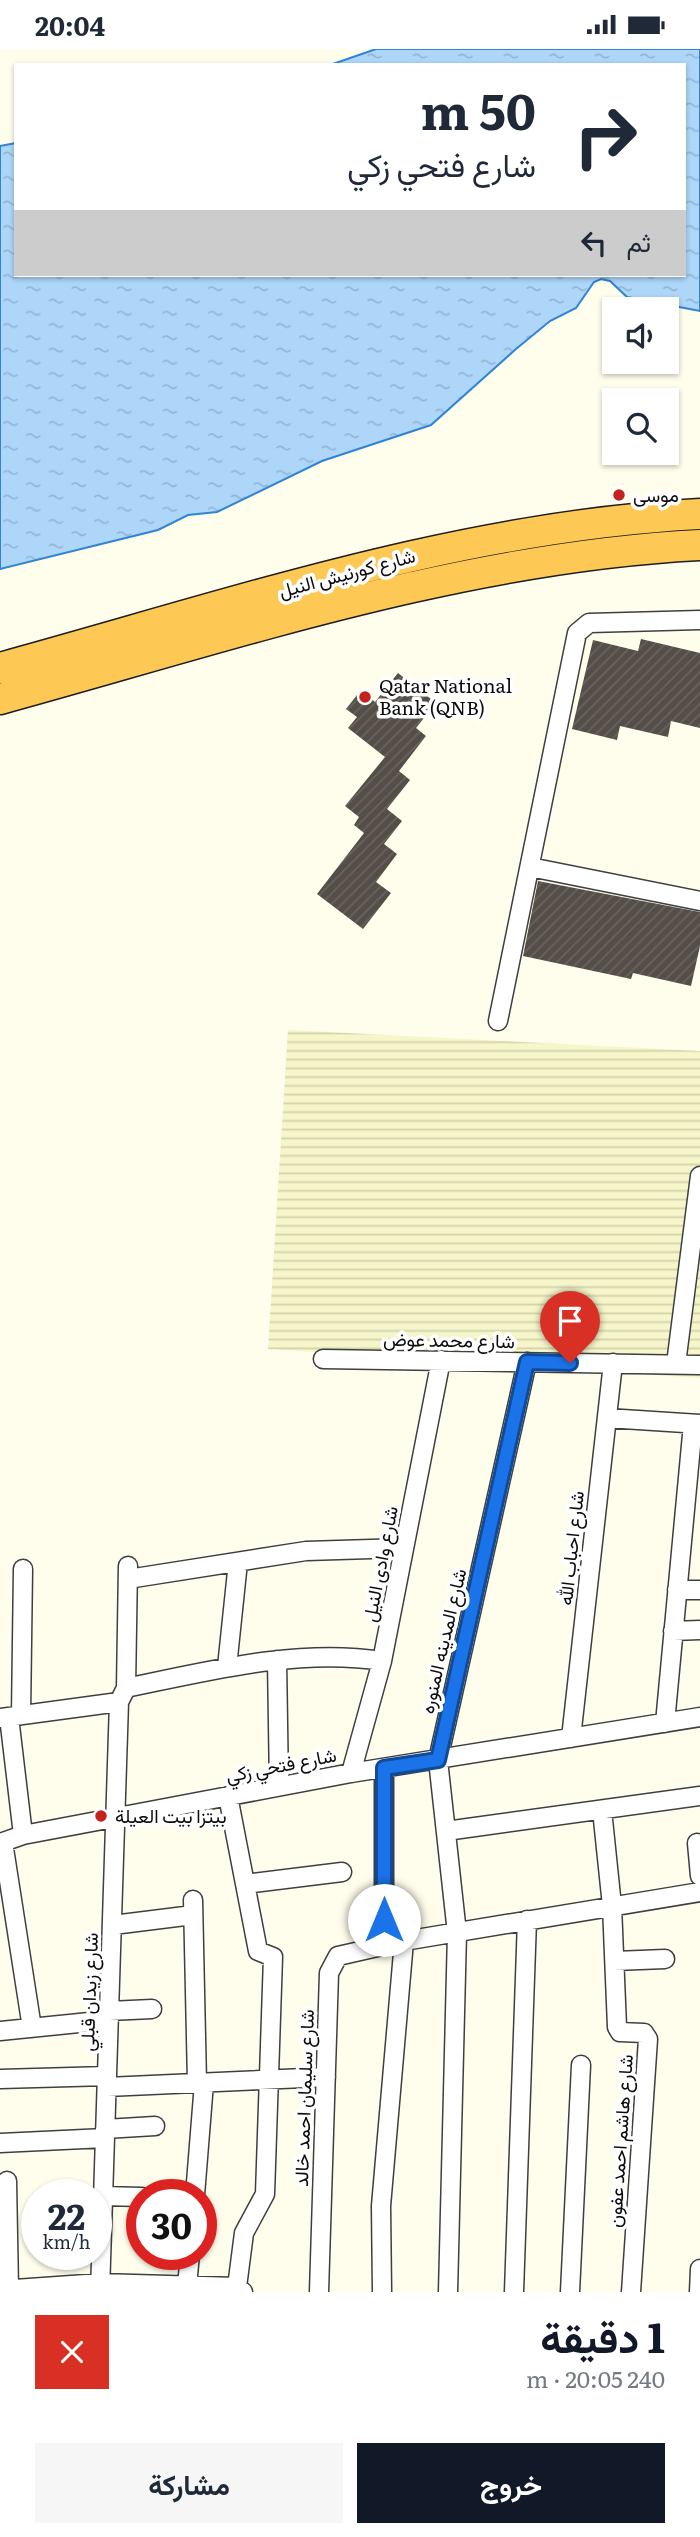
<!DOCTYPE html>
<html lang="ar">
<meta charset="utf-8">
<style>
:root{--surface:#fff;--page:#f6f6f7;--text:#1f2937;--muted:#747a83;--accent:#111827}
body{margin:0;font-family:Literata,Vazirmatn,serif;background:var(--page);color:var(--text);direction:rtl;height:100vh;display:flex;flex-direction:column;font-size:26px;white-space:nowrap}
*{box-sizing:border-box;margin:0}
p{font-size:23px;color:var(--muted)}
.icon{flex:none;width:38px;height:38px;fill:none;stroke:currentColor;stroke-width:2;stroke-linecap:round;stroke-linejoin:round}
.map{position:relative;height:2243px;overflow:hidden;direction:ltr}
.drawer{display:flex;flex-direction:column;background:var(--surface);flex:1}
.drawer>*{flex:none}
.guide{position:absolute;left:14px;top:14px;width:672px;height:214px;border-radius:0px;box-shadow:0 2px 5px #0004;direction:rtl;background:#fff;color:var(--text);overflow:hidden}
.tools{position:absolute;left:602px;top:248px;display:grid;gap:14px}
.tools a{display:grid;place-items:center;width:77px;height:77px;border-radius:0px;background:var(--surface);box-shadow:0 2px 5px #0004;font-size:35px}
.speed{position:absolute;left:21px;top:2130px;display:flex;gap:14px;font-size:35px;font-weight:700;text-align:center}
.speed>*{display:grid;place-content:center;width:91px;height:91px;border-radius:50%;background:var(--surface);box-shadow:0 2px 5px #0004;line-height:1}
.speed small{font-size:18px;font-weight:400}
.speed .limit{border:10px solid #d22;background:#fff;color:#111}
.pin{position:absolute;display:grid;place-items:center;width:60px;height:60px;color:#fff;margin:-72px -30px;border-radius:50% 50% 50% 0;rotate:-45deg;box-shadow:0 0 7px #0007}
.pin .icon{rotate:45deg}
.me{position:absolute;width:77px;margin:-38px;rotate:0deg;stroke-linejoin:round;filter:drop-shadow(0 0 5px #0008)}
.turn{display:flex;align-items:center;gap:24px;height:147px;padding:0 35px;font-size:32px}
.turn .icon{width:91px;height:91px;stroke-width:2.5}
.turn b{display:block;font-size:49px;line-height:60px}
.then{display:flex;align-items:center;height:66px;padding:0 35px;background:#0003;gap:14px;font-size:26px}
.round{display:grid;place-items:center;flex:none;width:74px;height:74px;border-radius:0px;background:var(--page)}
.head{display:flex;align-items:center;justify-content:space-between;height:119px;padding:0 35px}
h1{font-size:42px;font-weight:700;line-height:52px;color:var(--accent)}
.primary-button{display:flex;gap:14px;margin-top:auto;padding:14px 35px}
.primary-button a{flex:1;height:80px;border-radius:0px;background:var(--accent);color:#fff;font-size:28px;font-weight:700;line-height:80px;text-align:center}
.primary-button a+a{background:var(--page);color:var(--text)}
.status{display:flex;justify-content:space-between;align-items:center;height:49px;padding:0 35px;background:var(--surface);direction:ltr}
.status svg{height:19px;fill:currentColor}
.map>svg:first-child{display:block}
</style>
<div class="status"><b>20:04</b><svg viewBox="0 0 49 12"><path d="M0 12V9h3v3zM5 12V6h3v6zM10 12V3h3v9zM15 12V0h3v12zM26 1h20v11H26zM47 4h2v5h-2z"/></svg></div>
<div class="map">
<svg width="700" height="2243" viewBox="0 0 700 2243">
<defs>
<pattern id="farmland-rules" width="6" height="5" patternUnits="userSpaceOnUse" patternTransform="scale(1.75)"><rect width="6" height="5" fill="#f6f6ca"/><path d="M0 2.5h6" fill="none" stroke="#d2d2ac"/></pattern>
<pattern id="water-ripples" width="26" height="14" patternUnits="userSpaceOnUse" patternTransform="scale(1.75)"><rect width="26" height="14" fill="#add6f9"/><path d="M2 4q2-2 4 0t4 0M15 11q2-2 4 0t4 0" fill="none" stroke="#94b6d4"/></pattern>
<pattern id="building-hatch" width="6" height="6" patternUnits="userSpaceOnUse" patternTransform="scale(1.75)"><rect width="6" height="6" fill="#554e48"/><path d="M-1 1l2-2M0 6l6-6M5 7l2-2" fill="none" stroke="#68635e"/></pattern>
</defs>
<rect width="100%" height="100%" fill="#fffdeb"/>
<path fill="url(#farmland-rules)" d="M288,981L700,1002V1329L268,1300Z"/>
<path fill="url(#water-ripples)" stroke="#3084d4" stroke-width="2" d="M376,0H700V262L627,248L610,232L601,230L594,233L576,259L550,272L516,300L431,376L322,412L217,463L188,466L158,481L0,520V97L16,94V226H684V16H330Z"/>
<path fill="url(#building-hatch)" d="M641,590L700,604V679L671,672L668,688L620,677L617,691L572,680L593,591L638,602Z
M398,624L436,654L416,679L426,687L399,722L410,731L387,760L402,772L384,795L397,805L376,833L391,844L363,880L317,845L364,784L354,776L359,768L345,757L385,708L348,679L357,668L346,660L361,641L375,653Z
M538,832L700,863V897L691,937L633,924L631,930L523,907Z"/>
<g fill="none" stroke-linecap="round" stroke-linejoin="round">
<g stroke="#3f3f3f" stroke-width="21">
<path id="minor" d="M530,818L700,852
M498,972L577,584L589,574L700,571
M323,1310L700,1316
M676,1315L700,1127
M607,1369L700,1375
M128,1530L306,1502L404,1499
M677,1541H700
M673,1582L700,1581
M277,1611L279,1737
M227,1618L238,1513
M126,1639C209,1622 297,1599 382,1612
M21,1666L23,1520
M9,1668L23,1786
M0,1669L119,1653
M665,1674L693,1375
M571,1689L613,1314
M384,1719V1896
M351,1724L382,1612L441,1311
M228,1747L258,1902L273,1908L265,2145L244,2184L237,2238
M602,1761L612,1857L617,1978L620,1983L644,1984L648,1990L631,2243
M446,1782L700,1747
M3,1793L32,1979
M0,1794L23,1786L351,1724L700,1668
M697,1794L700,1827
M245,1835L342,1823
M193,1851L197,2034
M113,1876L193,1866
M615,1912L665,1910
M109,1962L152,1960
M0,1982L109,1971
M0,2030L107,2027
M107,2038L326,2028
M105,2080L155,2077
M0,2094L105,2089
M7,2132L9,2240
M195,2146L204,2034
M103,2147L142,2148
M187,2237L190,2205
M0,2241L100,2234L237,2238L243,2243
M100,2243L119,1653L126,1639L128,1517
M319,2243L329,1924L338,1907L404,1892L700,1843
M382,2243L381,2157L404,1892
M448,2243L457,1884L438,1711L527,1313
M514,2243L527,1871
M570,2243L581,2016
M699,2243L700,2220"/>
</g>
<g stroke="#1d1d1d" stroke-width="33">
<path id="trunk" d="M0,619C230,556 460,477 700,465
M0,650C230,587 461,508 700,496"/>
</g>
<use href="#minor" stroke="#fff" stroke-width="18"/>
<use href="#trunk" stroke="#fec854" stroke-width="30"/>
</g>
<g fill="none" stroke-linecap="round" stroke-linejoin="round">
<g stroke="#114b97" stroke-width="18">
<path id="route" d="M384,1871V1719L438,1711L527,1313L570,1314"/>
</g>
<use href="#route" stroke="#1a73e8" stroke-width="12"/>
</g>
<g fill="#c3231d" stroke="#fff" stroke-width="2.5">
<circle cx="619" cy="446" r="7"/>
<circle cx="365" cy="648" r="7"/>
<circle cx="101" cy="1767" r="7"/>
</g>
<g text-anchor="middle" stroke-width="7" stroke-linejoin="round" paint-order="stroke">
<g font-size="19" fill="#0c0c0c" stroke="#fff" text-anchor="start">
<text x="633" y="453">موسى</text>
<text x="379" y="644">Qatar National<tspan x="379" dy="22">Bank (QNB)</tspan></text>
<text x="115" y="1774">بيتزا بيت العيلة</text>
</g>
<g font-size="19" fill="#0c0c0c" stroke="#fff">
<text transform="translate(347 524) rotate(-15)" y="7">شارع كورنيش النيل</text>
<text transform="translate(449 1291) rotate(1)" y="7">شارع محمد عوض</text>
<text transform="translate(571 1499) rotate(-84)" y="7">شارع احباب الله</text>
<text transform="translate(380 1515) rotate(-79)" y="7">شارع وادى النيل</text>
<text transform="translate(443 1592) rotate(-77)" y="7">شارع المدينه المنوره</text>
<text transform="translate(281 1716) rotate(-11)" y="7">شارع فتحي زكي</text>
<text transform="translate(89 1943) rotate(-88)" y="7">شارع زيدان قبلي</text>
<text transform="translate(304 2049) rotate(-88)" y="7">شارع سليمان احمد خالد</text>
<text transform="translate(620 2092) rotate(-86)" y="7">شارع هاشم احمد عفون</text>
</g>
</g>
</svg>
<div class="tools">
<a><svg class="icon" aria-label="sound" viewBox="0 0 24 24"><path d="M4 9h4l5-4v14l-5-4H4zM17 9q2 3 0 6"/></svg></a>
<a><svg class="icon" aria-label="search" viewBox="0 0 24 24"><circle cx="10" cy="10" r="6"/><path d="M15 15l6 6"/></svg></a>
</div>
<div class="speed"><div>22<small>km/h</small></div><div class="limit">30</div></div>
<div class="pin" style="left:570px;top:1314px;background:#d93025"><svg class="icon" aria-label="arrive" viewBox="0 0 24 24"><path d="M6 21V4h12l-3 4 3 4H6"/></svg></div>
<svg class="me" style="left:384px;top:1871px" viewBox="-20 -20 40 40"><circle r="19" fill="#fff"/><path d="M0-13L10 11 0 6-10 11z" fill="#1a73e8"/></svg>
<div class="guide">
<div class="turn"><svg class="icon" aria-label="right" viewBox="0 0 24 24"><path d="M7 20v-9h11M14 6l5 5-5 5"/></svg><div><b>50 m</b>شارع فتحي زكي</div></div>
<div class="then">ثم<svg class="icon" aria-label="left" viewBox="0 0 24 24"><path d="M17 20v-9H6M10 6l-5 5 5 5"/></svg></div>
</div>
</div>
<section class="drawer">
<div class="head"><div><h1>1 دقيقة</h1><p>240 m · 20:05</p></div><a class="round" style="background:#d93025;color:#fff"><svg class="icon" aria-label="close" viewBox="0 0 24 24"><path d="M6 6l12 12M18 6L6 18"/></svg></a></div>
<div class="primary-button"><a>خروج</a><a>مشاركة</a></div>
</section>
